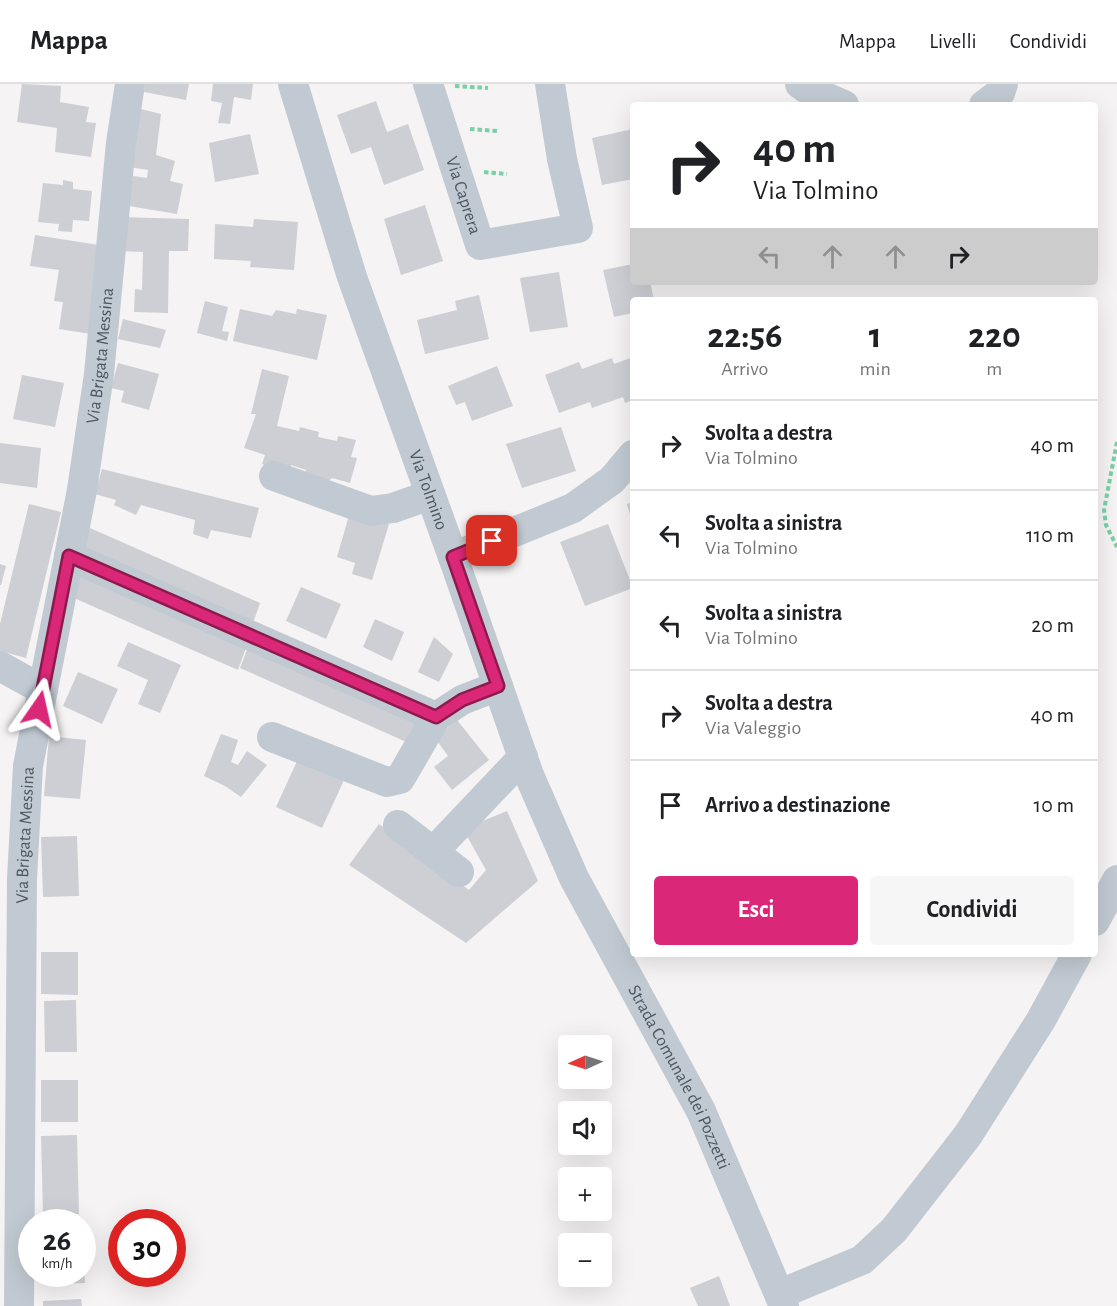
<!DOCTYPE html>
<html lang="it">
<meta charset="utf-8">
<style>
:root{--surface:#fff;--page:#f6f6f6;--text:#202124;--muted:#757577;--line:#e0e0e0;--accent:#db2777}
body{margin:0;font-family:"Alegreya Sans",sans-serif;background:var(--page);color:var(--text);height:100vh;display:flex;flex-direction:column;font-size:22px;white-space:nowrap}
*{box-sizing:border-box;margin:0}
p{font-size:20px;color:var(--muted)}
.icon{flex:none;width:33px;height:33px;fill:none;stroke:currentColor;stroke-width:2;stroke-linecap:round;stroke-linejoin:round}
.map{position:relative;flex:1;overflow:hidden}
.details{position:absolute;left:630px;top:213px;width:468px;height:660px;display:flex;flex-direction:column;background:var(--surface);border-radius:6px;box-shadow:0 6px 24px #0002}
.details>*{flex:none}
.top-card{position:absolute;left:630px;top:18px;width:468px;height:183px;border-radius:6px;box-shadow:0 6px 24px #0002;background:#fff;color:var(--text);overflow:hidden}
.needle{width:39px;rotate:267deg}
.tools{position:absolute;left:558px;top:951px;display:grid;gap:12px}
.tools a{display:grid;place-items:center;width:54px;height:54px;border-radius:6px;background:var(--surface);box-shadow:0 6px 24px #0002;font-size:30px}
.speed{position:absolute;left:18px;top:1125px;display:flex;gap:12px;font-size:30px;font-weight:700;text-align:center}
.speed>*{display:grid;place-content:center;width:78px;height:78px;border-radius:50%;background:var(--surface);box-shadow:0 6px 24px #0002;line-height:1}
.speed small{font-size:15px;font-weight:400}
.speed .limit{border:9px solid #d22;background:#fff;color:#111}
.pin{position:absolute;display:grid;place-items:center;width:51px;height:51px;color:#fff;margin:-26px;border-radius:12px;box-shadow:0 3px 9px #0006}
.me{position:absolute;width:66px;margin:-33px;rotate:11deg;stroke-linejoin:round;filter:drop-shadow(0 0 4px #0008)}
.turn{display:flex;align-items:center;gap:21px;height:126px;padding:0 24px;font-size:27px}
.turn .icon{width:78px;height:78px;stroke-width:2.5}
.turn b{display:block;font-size:42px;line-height:51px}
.lanes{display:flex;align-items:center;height:57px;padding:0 24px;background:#0003;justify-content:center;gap:30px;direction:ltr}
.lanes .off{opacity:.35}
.eta{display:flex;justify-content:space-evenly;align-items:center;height:102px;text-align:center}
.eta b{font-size:36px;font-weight:700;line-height:42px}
.primary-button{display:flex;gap:12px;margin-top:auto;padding:12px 24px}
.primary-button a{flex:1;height:69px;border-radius:6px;background:var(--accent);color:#fff;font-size:24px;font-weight:700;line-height:69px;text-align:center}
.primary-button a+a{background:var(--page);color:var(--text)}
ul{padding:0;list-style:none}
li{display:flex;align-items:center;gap:18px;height:90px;padding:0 24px;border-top:2px solid var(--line)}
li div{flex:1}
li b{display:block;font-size:22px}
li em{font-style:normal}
header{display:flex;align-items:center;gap:36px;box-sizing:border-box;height:84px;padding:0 30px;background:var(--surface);border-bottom:2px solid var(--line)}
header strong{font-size:28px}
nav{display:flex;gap:33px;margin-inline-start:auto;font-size:21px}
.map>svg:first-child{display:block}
</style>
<header>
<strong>Mappa</strong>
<nav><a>Mappa</a><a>Livelli</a><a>Condividi</a></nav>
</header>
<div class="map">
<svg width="1117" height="1222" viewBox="0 0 1117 1222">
<rect width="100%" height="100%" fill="#f5f3f3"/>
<path fill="#cdcfd5" d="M22,0L61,2L60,18L89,23L86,38L96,39L91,73L55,68L57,44L17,38Z
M145,0H189L186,16L144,8Z
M213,0H253L251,16L234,13L230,40L218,39L222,19L211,17Z
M376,17L387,48L408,40L424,86L384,101L371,63L351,70L337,31Z
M137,24L161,30L156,71L175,77L170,97L183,100L177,130L123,121L126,91L147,94L148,86L129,83Z
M633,45V95L602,101L592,54Z
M250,50L259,90L215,98L209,59Z
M63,96L73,98V105L92,107L89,137L73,136L72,148L58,147L59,140L38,138L43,99L63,101Z
M425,121L443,177L401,191L384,135Z
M119,133L189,135L188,167H169L168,229L134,228L135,205L142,206L143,168L118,167Z
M254,135L298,138L294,186L250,183L251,177L214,175L215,140L253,143Z
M35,151L105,162L91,250L59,245L63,218L54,217L59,186L30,182Z
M633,180V198H650L654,216H633V229L614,233L603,186Z
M559,188L568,243L530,248L520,194Z
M479,211L489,255L425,270L417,236L457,226L455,217Z
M205,217L228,223L222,247L229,248L227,257L197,249Z
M240,225L272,232L276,226L296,230L297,225L327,231L317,276L233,257Z
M123,235L166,246L160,264L118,255Z
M633,273V316L625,319L623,313L592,324L590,318L559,329L545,291L579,278L582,285L612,274L614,280Z
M118,279L159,290L149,326L121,318L124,307L111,304Z
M497,282L513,322L472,337L465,318L456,321L448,302Z
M262,285L289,292L277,342L299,347L300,343L319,348L318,353L337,357L338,352L356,356L351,373L357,374L350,399L332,394L327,398L304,391L306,386L291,381L288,389L262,380L265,371L244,364L256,330H251Z
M22,291L64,299L55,343L13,335Z
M561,343L576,387L522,404L506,360Z
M0,359L41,364L37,404L0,399Z
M102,385L259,424L251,454L211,446L208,455L193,450L195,436L141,421L136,431L114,421L116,416L95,410Z
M633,418V438H632L627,420Z
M29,420L61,428L26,574L0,567V540Z
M350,428L389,440L372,496L352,490L355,479L337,473Z
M608,440L633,504L585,522L560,458Z
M90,444L260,519L251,545L80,470Z
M0,480L6,482L1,501H0Z
M77,485L247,561L238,586L67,511Z
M301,503L341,520L326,555L286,537Z
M375,535L404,548L392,577L363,563Z
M434,553L453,570L439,598L418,588Z
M128,558L181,581L160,629L138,620L148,596L117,582Z
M250,558L420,634L411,660L240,584Z
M78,588L118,605L102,640L63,622Z
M457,636L489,676L452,706L434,683L448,672L435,654Z
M221,650L238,656L231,678L238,681L247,667L267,681L241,713L225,702L204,692Z
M49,652L86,656L80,715L44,712Z
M298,675L344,696L322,744L276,723Z
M507,727L538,797L466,859L349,781L379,740L469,806L486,786L463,745Z
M77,752L79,812L43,813L41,753Z
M41,868H78V911L41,910Z
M76,916L77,968H45L44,917Z
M41,996H78V1038H41Z
M77,1051L79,1130L43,1131L41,1052Z
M82,1171H84L85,1199L48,1200V1190H82Z
M719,1192L730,1222H698L690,1204Z
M81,1215L82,1222H43V1217Z"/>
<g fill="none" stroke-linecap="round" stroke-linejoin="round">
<path stroke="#7ad0a6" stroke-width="4" stroke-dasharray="4.5 3" stroke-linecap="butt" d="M455,2L488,4
M470,45L497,47
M484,88L507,90
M1117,358L1104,426L1106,441L1117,463"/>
<g stroke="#c1cad2" stroke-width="30">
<path id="s1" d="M293,0L352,193L453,473L529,691L574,794L701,1027L784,1222"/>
<path id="s2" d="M428,0L480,161L578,144L562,75L550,0"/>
<path d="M800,0L807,5L844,21"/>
<path d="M984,21L1000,9L1003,0"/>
<path d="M274,392L371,427L393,424L430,411"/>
<path d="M69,472L436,633L462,616L498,602"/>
<path d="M453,473L573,424L612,396L633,371"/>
<path d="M0,582L43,606"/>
<path d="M272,653L387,698L400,695L436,633"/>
<path d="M398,741L459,788"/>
<path d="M433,768L523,673"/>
<path d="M1095,837L1117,796"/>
<path d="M780,1210L862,1176L894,1146L968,1051L1041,936L1077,870"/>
<path id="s3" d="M19,1222L22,795L28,682L82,406L99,290L121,59L130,0"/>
</g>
</g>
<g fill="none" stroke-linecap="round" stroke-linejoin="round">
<g stroke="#8e194d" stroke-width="15">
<path id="route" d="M39,625L69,472L436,633L462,616L498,602L453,473L492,457"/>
</g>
<use href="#route" stroke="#db2777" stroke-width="10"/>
</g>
<g text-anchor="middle" stroke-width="4.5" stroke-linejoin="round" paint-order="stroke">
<g font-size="18" fill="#4a5661" stroke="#fff">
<text dy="6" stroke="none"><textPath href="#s2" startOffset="117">Via Caprera</textPath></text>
<text dy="6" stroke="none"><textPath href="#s3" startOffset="957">Via Brigata Messina</textPath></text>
<text dy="6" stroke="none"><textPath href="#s1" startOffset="428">Via Tolmino</textPath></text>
<text dy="6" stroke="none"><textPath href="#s3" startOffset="471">Via Brigata Messina</textPath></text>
<text dy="6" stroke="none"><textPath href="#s1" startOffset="1068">Strada Comunale dei Pozzetti</textPath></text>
</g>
</g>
</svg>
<div class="tools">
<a><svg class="needle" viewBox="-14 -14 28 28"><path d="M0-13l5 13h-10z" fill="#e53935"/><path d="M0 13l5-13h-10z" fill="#757577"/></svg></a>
<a><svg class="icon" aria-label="sound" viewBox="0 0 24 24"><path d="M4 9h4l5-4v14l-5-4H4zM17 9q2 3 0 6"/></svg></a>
<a>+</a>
<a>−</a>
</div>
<div class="speed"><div>26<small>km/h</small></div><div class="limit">30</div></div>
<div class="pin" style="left:492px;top:457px;background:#d93025"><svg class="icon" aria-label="arrive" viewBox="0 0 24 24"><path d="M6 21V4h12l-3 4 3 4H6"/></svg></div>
<svg class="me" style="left:39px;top:625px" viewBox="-20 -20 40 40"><path d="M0-17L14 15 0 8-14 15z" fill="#db2777" stroke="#fff" stroke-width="4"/></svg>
<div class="top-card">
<div class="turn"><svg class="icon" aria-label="right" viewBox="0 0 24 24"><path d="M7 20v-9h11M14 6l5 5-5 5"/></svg><div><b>40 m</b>Via Tolmino</div></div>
<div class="lanes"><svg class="icon off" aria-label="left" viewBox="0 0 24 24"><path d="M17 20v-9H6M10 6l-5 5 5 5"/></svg><svg class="icon off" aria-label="ahead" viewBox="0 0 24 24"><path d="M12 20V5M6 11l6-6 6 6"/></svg><svg class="icon off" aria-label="ahead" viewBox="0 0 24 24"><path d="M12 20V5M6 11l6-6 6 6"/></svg><svg class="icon" aria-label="right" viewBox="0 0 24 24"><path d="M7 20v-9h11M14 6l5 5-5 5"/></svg></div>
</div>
<section class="details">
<div class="eta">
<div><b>22:56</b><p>Arrivo</p></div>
<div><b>1</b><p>min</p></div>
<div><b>220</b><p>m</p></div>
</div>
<ul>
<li><svg class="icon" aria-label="right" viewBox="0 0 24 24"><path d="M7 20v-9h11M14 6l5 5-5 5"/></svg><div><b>Svolta a destra</b><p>Via Tolmino</p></div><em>40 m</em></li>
<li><svg class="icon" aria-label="left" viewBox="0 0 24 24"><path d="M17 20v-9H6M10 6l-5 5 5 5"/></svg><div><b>Svolta a sinistra</b><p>Via Tolmino</p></div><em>110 m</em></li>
<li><svg class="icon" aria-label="left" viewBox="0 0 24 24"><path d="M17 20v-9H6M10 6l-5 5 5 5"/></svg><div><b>Svolta a sinistra</b><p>Via Tolmino</p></div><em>20 m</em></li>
<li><svg class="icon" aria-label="right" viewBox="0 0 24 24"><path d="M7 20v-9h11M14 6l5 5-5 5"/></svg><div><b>Svolta a destra</b><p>Via Valeggio</p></div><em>40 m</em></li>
<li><svg class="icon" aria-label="arrive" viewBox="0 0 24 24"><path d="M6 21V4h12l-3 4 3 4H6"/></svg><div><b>Arrivo a destinazione</b></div><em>10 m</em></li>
</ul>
<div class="primary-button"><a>Esci</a><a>Condividi</a></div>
</section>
</div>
